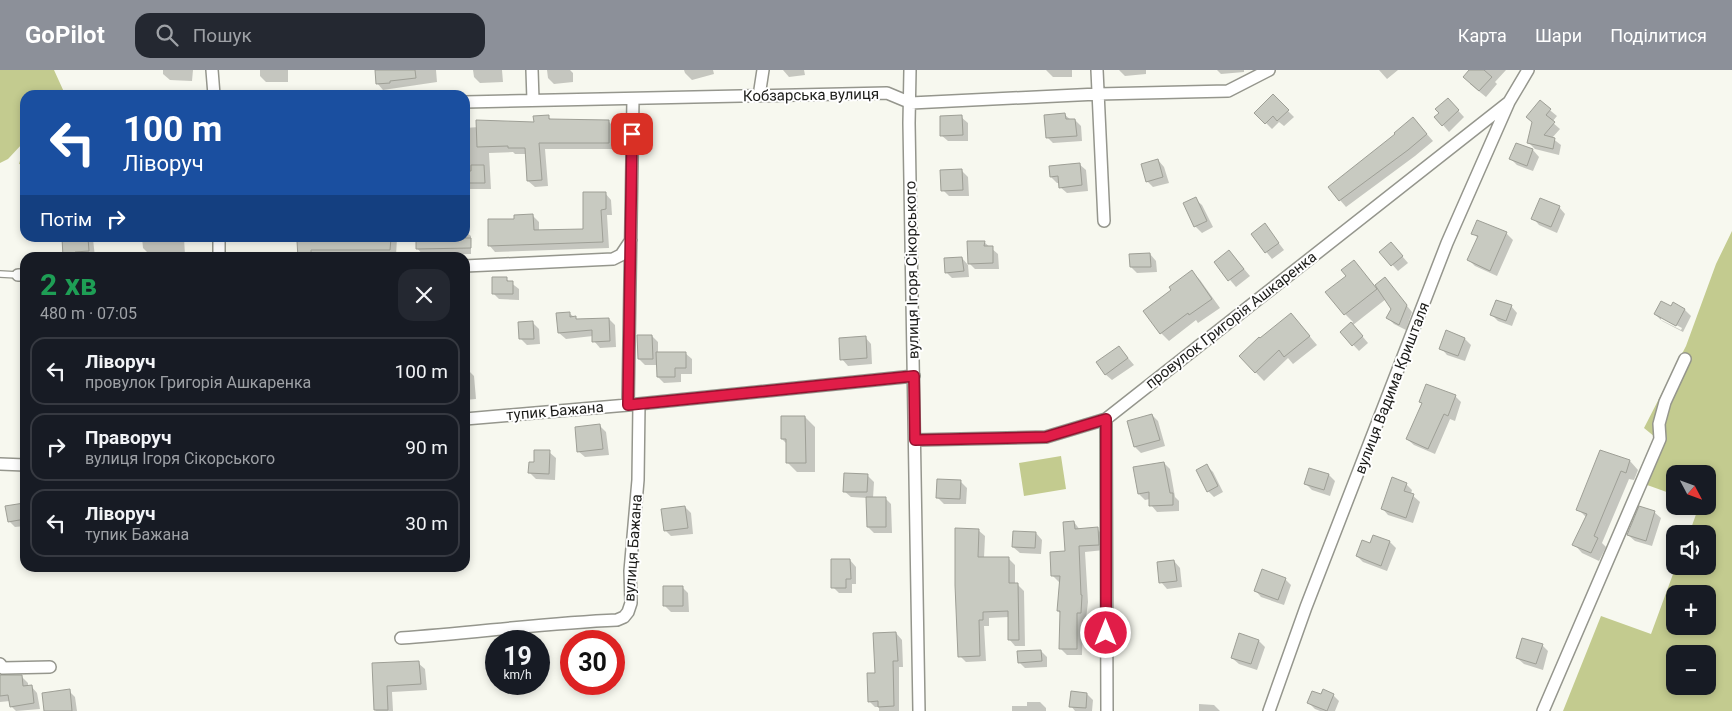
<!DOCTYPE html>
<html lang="uk">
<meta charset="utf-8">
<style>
:root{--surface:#171b24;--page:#242831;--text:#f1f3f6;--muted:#9ea1a6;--line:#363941;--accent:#8c9099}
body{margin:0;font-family:Roboto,sans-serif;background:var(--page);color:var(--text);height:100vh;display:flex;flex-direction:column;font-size:19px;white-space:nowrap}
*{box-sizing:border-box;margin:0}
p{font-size:16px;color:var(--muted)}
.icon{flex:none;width:28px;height:28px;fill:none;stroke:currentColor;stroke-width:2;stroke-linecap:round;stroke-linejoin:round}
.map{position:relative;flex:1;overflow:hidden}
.side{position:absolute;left:20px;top:182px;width:450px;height:320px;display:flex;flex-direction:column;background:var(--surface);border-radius:15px;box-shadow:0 2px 8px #0003}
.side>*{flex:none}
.guide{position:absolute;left:20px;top:20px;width:450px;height:152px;border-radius:15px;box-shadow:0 2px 8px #0003;background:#1a4fa0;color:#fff;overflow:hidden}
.needle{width:32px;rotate:131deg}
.controls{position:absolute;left:1666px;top:395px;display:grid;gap:10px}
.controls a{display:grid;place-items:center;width:50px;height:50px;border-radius:10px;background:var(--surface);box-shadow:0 2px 8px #0003;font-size:25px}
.speed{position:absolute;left:485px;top:560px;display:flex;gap:10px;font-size:25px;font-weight:700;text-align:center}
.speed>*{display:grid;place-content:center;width:65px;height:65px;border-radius:50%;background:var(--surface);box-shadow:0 2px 8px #0003;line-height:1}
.speed small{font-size:12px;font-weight:400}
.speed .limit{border:8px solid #d22;background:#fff;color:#111}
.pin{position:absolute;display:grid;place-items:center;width:42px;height:42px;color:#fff;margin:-21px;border-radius:10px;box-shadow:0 2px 8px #0006}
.me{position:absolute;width:55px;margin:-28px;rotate:0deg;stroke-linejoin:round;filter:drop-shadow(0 0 4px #0008)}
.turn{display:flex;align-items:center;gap:18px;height:105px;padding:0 20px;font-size:22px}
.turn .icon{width:65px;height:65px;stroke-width:2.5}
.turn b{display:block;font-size:35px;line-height:42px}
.then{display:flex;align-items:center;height:48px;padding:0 20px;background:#0003;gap:10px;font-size:19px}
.round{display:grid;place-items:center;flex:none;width:52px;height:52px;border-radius:15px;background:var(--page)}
.head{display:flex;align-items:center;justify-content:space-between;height:85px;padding:0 20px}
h1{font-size:30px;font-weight:700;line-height:38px;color:#1e9e55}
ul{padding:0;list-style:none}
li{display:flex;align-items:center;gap:15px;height:68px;margin:0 10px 8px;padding:0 10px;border:2px solid var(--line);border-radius:15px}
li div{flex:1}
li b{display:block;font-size:19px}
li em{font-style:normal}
header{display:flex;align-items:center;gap:30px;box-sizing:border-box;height:70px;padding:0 25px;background:var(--accent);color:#fff}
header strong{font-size:24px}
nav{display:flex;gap:28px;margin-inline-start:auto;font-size:18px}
.search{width:350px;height:45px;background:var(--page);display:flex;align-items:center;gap:12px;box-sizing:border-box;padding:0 18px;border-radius:15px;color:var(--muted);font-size:19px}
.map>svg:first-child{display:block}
</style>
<header>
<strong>GoPilot</strong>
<div class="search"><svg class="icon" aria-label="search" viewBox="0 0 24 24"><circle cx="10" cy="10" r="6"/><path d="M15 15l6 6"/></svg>Пошук</div>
<nav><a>Карта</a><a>Шари</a><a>Поділитися</a></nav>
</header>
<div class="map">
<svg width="1732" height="641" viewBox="0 0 1732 641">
<rect width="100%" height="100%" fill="#f7f8ef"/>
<path fill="#c3cb8f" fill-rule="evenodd" d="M0,0H54L64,22L63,25H25V95L19,94L23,80V73L8,89L0,93Z
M1732,161V641H1563L1601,546L1651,564L1676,496H1708V464H1689L1699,436H1708V404H1675V425L1636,411L1655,367L1644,358L1686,276L1716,194ZM1675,524H1708V556H1675ZM1675,584H1708V616H1675Z
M1061,386L1066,419L1024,426L1019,393Z"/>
<path fill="#0003" fill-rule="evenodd" d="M163,0H193L192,11L170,10L163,4Z
M260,0H288V12H266L260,6Z
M376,0H436L437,12L383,20L377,13Z
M473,0H502L503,12L480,13L474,7Z
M547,0H570L573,3V12L554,14L548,8Z
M684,0H713L714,4L692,10L685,3Z
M783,0H804L805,5L789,7Z
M1046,0H1072V7H1053Z
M1119,0H1146V4L1125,6Z
M1217,0H1244V2L1221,4Z
M1379,0H1398L1387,9Z
M1471,0H1506L1495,12L1497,14L1486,27L1470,14Z
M1273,26L1294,47L1284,56L1279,52L1272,59L1256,43Z
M1540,32L1557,46L1552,52L1560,59L1552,68L1561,75L1559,85L1535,79L1528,72Z
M1454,36L1464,47L1449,62L1443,55Z
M1065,45L1071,50H1075L1081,56L1082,71L1053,73L1047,67Z
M548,47L552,50L609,52L615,58L614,79H545L548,116L535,117L528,111L527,84H515L513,82L489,83L491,119H468L465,117V58L535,53Z
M961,47L968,53V71H948L941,65Z
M1419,55L1433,71L1415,86L1346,137L1340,130L1397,64Z
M1516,74L1533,80L1539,87L1533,101L1517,95L1511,89Z
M1158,90L1164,97L1169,113L1153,117L1147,111Z
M1079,94L1086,100L1088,121L1067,123L1060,117V113H1057L1051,107Z
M962,101L968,107L969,126H949L943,120Z
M605,123L611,130L612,145H607L609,178L495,182L489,175L515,151L533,146L539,152V161L584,160Z
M1195,129L1202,135L1213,157L1202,163L1195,156Z
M1559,137L1565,144L1557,163L1539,155L1533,148Z
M1478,152L1507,164L1513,170L1497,206L1475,196L1469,190L1479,169L1473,163Z
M1265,155L1284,180L1272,189L1252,164Z
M465,161L471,166V184L423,185L417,178V168H465Z
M63,168H92L93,169L95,187L66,188L64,186Z
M142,168H184L185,185L152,187L143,178Z
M309,168H397L396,186L299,188L310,172Z
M984,172L998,184L999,199H975L969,193Z
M1397,180L1408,193L1398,201L1381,182Z
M1229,181L1250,206L1236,217L1215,192Z
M1150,184L1156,191L1157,202L1137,203L1131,197Z
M962,188L968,195L969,207L952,208L946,202Z
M1354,192L1375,217L1385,209L1412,242L1406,260L1394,254L1388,248L1393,239L1386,229L1353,255L1368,273L1359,281L1341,262L1353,252L1345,244L1348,206Z
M1192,202L1200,210L1220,238L1198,253L1196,250L1169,271L1161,263L1173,220Z
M506,209L519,219V230L499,229L493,223Z
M1511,236L1517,243L1512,256L1498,251L1492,245Z
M1671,237L1685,240L1691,246L1683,262L1662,251L1655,244ZM1661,247L1682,258L1681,260L1661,250Z
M569,243L578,250L609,249L615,255L616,277L600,278L594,271L593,266L566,269L559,263Z
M1291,244L1317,275L1293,294L1288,288L1264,311L1240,286Z
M533,253L539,259L540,274L527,275L521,269Z
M652,266L658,272V284L685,283L692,289V304H681V312L664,313L658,307V295H645L639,289Z
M865,267L871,274L872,294L848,296L842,289Z
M1465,269L1471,275L1465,291L1447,285L1441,278Z
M1119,277L1134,295L1112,310L1105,304Z
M465,300H468L474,306L476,329L465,330Z
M1455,326L1461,332L1455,351L1450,349L1435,384L1414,375L1407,369L1423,334L1420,332Z
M1152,345L1158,351L1165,376L1141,383L1135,377Z
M805,347L815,357V402H797L787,392V374L782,369Z
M600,356L606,362L609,385L585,387L578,381Z
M549,382L556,388L555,410L536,409L530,403L536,394Z
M1601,382L1630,391L1638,400L1634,410L1629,409L1602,473L1606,477L1599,491L1582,483L1574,474L1587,448L1578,439Z
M1164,393L1170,399L1175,427L1179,431V441L1157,442L1151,435L1150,429L1145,430L1139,424Z
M1207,396L1213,402L1223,422L1214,427L1208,421Z
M867,405L874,412L873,428H885L891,434L892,463H874L868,457L867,428L851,427L844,421Z
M1329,405L1335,411L1330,426L1312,420L1306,414Z
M960,411L967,418L966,434H944L937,427Z
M1406,414L1412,420L1411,424L1420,432L1413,453L1388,445L1382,438Z
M23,434L25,435V456L15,457L9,451Z
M685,437L691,443L693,464L671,466L665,460Z
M1654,442L1661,448L1652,476L1635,471L1628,465Z
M1074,452L1080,460L1097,459L1103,465L1104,480L1085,482L1088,532L1086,549H1083L1082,585H1067L1061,579V544L1058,541L1061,512H1059L1052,505L1066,482Z
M978,460L985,466L984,488L1009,489L1015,495V514H1017L1024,521L1025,576H1015L1009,569V547L989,548V556H984L986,591L966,592L960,586Z
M1036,463L1042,470L1041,484L1020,483L1013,477Z
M1390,472L1396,478L1387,501L1363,492L1357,486L1371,475Z
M850,490L856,497V514H852V523H839L833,517Z
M1174,491L1180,498L1182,517L1167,519L1161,512Z
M1285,509L1291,515L1284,535L1261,527L1255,520Z
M682,517L688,523L689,542H671L665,536Z
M896,563L902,570L903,597H899V641H879V637H875L869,631L876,604Z
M1259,571L1265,577L1257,600L1239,594L1232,588Z
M1542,575L1548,581L1543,600L1524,594L1517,588Z
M1041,581L1047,587V597L1025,598L1019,592Z
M418,593L425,599L427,620L392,622L393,641H376L375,640L373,594Z
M21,606L28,613V617L31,616L37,623L40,639L16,641L11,636L10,631L0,632V609Z
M69,621L75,627L77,641H46Z
M1087,624L1093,630L1092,641H1075L1071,636Z
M1333,625L1339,631L1335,641H1320L1315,639L1309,633L1322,626Z
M1027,632H1040L1046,638V641H1012V636H1027Z
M1199,634L1214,635L1220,641H1199Z"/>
<path fill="#c8cac1" stroke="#9e9f96" d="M375,0H415L416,8L390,11V13L376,14Z
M1469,0H1484L1492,7L1479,21L1463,7Z
M1273,24L1289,40L1277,51L1273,46L1265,54L1254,43Z
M1448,28L1459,40L1442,56L1434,47L1439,43L1435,39Z
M1540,30L1551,39L1546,45L1555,52L1544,65L1555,68L1553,79L1527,73L1532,52L1526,47Z
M1065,43L1066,49H1075L1077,66L1046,68L1044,45Z
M549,45V49L609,50V73H539L542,110L527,111L525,78H508V76L477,77L476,50L534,52L533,46Z
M962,45L963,65L940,66V46Z
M1413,47L1427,64L1408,80L1339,131L1328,117L1395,64L1394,63Z
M1516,73L1533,79L1527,96L1509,89Z
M1158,89L1163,107L1146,112L1141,94Z
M1080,93L1082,115L1059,118L1058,106L1050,107L1049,96Z
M471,95H484L485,113H465V101H471Z
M962,99L963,120L941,121L940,100Z
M583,122H606V139L601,140L603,172L488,176V149H514V145L533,144L534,160L583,159Z
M1196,127L1207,151L1194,157L1183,133Z
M1540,128L1560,136L1551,157L1531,149Z
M1477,150L1507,162L1490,201L1467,190L1478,166L1471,164Z
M1265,153L1279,173L1265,183L1251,164Z
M62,168H88L89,181L75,182L76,186L63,187Z
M308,168H391L390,180H311V188H298L297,171L308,170Z
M416,168H471V178L416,179Z
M967,171H985L984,176H993V193L968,194Z
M1391,172L1403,186L1391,196L1379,182Z
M1229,180L1244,199L1228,211L1214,192Z
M1150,183L1151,197H1130L1129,184Z
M962,187L964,201L945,203L944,188Z
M1354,190L1377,219L1344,245L1325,222L1346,206L1341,200Z
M1192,200L1212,229L1189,245L1188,243L1160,264L1143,241L1171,220L1169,217Z
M492,207H507V211H513V224H492Z
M1385,207L1407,235L1399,255L1386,248L1391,239L1375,215Z
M1496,230L1512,235L1506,251L1490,245Z
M1661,231L1671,236L1673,232L1685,239L1676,256L1654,244Z
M570,242V247L576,246V249L609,248L610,271L592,272V260L558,263L556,243Z
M1291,243L1310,266L1284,287L1279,280L1255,303L1239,286L1259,267L1260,268Z
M533,251L534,269H519L518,252Z
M1351,252L1363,266L1352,276L1340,262Z
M1446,260L1465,268L1458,286L1439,279Z
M637,265H652L653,289H638Z
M866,266L867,288L840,290L839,268Z
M1119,276L1128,288L1105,305L1096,292Z
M656,282H686V298H675V307H657Z
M1426,314L1456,325L1448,346L1444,344L1428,379L1406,369L1422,333L1419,332Z
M1152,344L1160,370L1134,377L1127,351Z
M781,346H805L806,393H786V369H781Z
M600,354L603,379L577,382L575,357Z
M534,380H550L549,404L528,403L529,392H534Z
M1600,380L1630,390L1626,403L1621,401L1594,466L1598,468L1591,483L1572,475L1587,444L1576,440Z
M1164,392L1170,423H1173V435L1149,436V422L1138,424L1133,397Z
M1207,394L1218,416L1207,422L1196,400Z
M1309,398L1329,404L1324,420L1304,414Z
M844,403L868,404L867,422H843Z
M1392,407L1407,413L1404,421L1414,424L1406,448L1381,439Z
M937,409L961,410L960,429L936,428Z
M866,427H886V457H867Z
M24,433L25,449L8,452L5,436Z
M685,436L688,458L664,461L661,439Z
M1639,436L1655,441L1646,471L1627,465Z
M1074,451L1075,459L1098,457L1099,475L1079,476L1081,525H1082L1081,543H1077V579H1059L1060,541H1057L1060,506H1051L1050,482L1065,481L1063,452Z
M955,458L979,459L978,487H1009V513H1018L1019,570H1008V541L983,542V550H979L980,586L958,587L955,515Z
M1013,461L1036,462L1035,478L1012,477Z
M1373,465L1390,471L1381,496L1356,486L1362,470L1370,473Z
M831,489H850L851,509H846V518H831Z
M1174,490L1177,511L1159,513L1157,492Z
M1262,499L1286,508L1278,530L1254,521Z
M663,516H683V536H663Z
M896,562L898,591H893L894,636L878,637V631L868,632L867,603H875L873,563Z
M1239,563L1259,570L1251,594L1231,588Z
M1522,568L1543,574L1536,594L1516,588Z
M1041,580L1042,591L1018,593L1017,581Z
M419,591L421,614L387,616L388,640H374L372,593Z
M0,605H22L23,616L32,615L34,633L10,637L8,625L0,626Z
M70,619L72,641H44L42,623Z
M1323,619L1334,624L1327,641L1307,633L1312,621L1321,624Z
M1071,621L1087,623L1086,638L1069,637Z"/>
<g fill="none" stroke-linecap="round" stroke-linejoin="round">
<g stroke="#95968d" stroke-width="8">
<path id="service" d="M0,204L18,205"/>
</g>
<g stroke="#95968d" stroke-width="14">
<path id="minor" d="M212,0L214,25
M532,0L533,30
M910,0L909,53L919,641
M1097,0L1104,151
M759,26L763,0
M465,32L887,23L911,33L1098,24L1228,21L1269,0
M219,168V188
M465,196L613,189L621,185L631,170
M18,205H25
M628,335L633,29
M465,349L628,335L914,306
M1106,349L1107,641
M915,370L1046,367L1106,349L1509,32
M0,394L25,395
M401,568C473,563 545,553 617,550L624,547L628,542L631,533L630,501L638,410L639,334
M0,594L3,598L50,597
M1269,641L1306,537L1447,173L1509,32L1528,0
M1543,641L1660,369L1659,354L1665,332L1685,289"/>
</g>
<use href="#service" stroke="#fff" stroke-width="5.5"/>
<use href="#minor" stroke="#fff" stroke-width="11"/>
</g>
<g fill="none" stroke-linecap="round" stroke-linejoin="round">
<g stroke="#92132f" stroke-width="12">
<path id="route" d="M632,64L628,335L914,306L915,370L1046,367L1106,349V563"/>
</g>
<use href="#route" stroke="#e11d48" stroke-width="9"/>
</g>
<g text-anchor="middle" stroke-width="4" stroke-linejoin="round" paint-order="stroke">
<g font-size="15" fill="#1c1c19" stroke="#fff">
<text transform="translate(811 25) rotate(-1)" y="5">Кобзарська вулиця</text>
<text transform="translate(912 200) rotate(-91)" y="5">вулиця Ігоря Сікорського</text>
<text transform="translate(1231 250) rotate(-38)" y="5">провулок Григорія Ашкаренка</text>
<text transform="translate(1392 318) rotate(-69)" y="5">вулиця Вадима Кришталя</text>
<text transform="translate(555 341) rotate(-5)" y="5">тупик Бажана</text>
<text transform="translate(633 478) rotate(-86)" y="5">вулиця Бажана</text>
</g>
</g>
</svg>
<div class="controls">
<a><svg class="needle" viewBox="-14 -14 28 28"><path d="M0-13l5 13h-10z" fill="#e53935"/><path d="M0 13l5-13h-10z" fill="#9ea1a6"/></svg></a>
<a><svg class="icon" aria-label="sound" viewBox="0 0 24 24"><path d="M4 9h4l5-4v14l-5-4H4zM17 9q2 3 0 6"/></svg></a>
<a>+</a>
<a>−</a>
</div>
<div class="speed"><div>19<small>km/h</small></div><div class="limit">30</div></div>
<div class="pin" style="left:632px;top:64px;background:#d93025"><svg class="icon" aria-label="arrive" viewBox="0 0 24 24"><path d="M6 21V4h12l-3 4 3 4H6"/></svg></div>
<svg class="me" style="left:1106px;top:563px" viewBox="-20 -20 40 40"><circle r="17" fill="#e11d48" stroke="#fff" stroke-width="3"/><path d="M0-11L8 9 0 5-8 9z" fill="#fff"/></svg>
<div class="guide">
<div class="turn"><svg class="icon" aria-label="left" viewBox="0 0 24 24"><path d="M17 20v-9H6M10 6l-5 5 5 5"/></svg><div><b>100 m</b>Ліворуч</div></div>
<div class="then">Потім<svg class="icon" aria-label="right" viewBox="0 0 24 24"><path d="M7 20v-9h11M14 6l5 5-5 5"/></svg></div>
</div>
<section class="side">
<div class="head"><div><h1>2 хв</h1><p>480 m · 07:05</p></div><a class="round"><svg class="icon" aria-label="close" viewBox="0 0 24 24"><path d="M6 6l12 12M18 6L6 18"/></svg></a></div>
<ul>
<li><svg class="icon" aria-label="left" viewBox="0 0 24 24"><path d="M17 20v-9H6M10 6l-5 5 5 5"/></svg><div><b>Ліворуч</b><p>провулок Григорія Ашкаренка</p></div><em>100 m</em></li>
<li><svg class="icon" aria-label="right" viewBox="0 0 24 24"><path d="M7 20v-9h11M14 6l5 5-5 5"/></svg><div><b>Праворуч</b><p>вулиця Ігоря Сікорського</p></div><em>90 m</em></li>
<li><svg class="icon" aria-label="left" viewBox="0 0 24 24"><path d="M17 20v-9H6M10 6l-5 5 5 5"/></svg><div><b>Ліворуч</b><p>тупик Бажана</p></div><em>30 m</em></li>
</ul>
</section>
</div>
